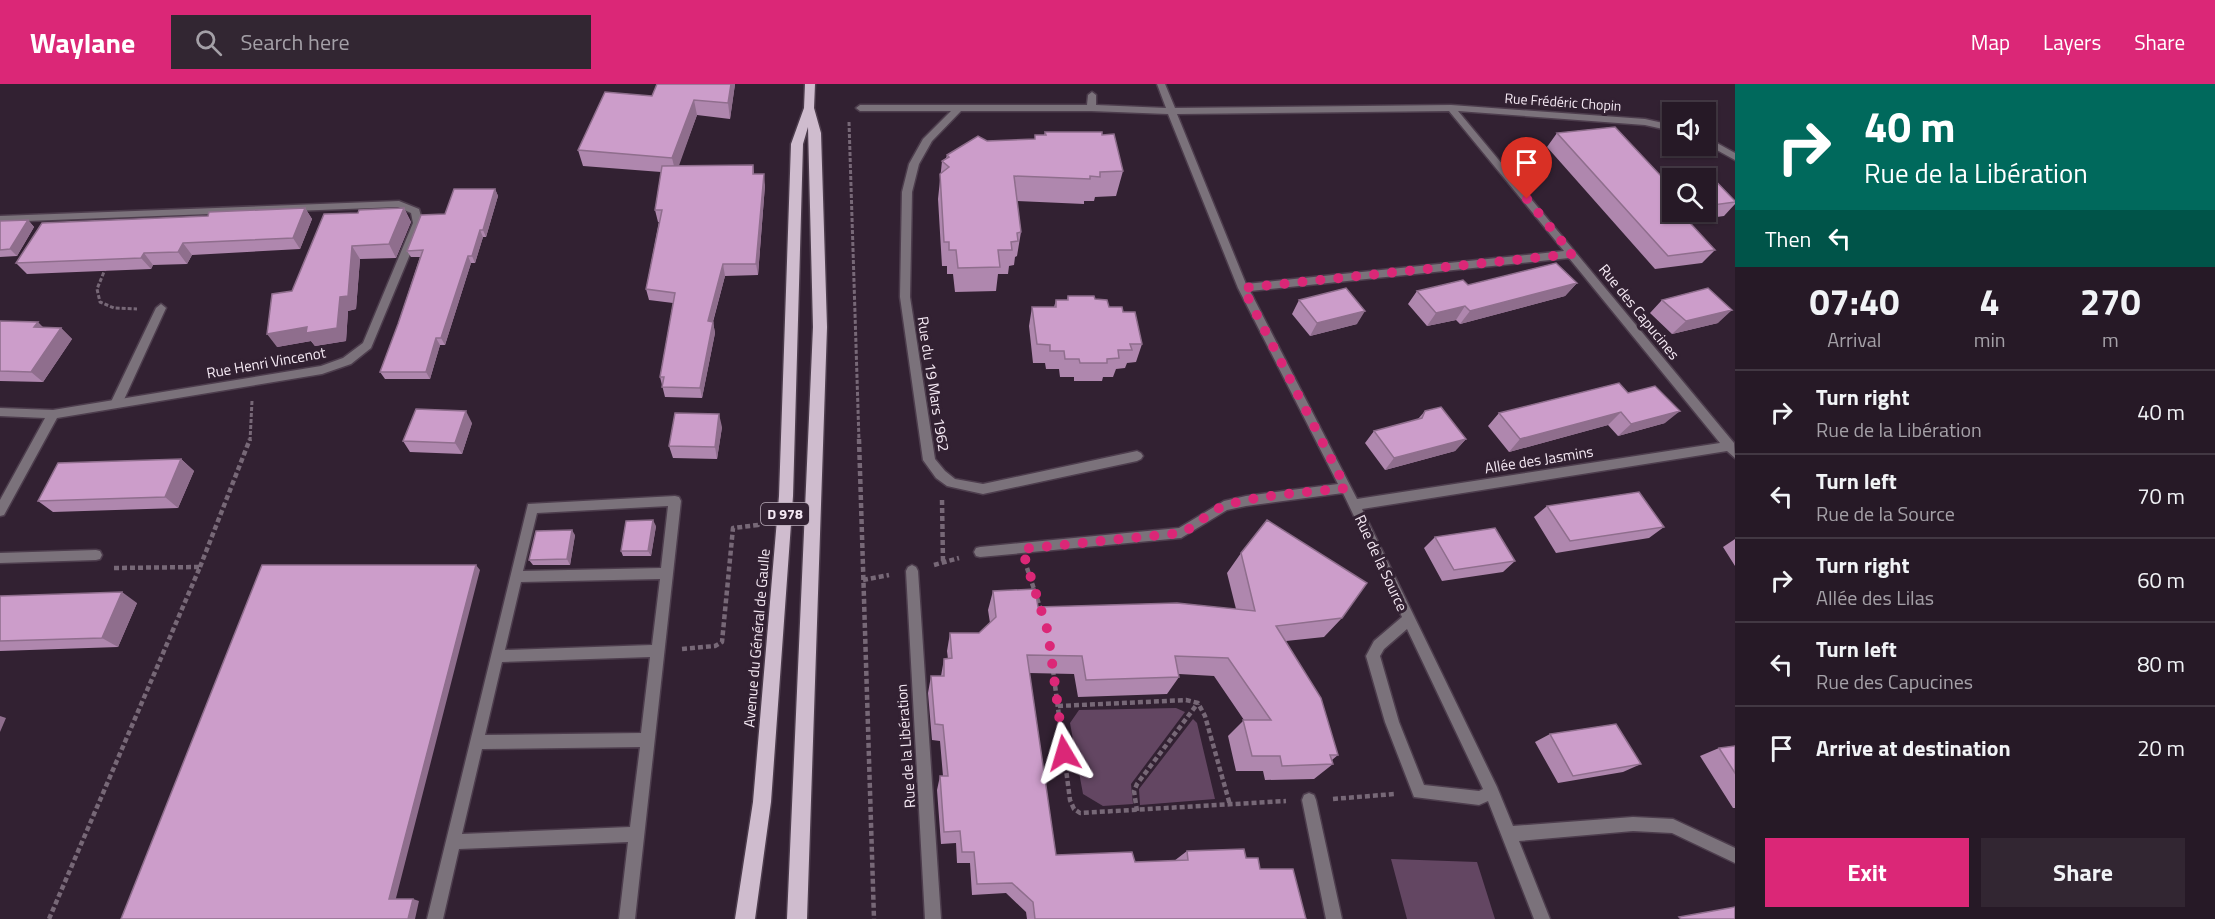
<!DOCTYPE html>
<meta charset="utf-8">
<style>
:root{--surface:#261926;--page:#322632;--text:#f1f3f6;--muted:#a4a0a7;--line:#423843;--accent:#db2777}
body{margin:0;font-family:"Titillium Web",sans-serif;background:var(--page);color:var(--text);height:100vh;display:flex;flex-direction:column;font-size:22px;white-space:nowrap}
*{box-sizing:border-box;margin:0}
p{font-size:20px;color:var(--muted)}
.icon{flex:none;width:33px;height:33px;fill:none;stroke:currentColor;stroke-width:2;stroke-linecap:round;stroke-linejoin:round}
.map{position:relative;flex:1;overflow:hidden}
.side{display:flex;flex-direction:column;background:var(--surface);width:480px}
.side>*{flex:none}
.top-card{background:#00695c;color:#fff;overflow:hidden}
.tools{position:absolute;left:1662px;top:18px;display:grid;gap:12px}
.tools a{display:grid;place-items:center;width:54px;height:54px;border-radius:0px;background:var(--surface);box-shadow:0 2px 4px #0004,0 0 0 2px var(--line);font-size:30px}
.pin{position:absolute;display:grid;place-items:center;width:51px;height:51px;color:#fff;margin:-62px -26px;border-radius:50% 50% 50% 0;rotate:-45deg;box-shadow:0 0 6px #0007}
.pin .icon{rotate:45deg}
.me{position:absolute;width:66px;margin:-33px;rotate:353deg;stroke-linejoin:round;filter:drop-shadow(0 0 4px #0008)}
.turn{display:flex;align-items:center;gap:21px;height:126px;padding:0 30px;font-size:27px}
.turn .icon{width:78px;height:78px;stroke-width:2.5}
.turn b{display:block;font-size:42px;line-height:51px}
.then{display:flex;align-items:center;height:57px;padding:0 30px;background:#0003;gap:12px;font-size:22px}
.eta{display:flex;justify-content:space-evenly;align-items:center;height:102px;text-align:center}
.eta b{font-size:36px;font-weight:700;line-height:42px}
.cta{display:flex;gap:12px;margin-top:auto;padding:12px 30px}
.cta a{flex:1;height:69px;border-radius:0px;background:var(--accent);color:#fff;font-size:24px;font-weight:700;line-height:69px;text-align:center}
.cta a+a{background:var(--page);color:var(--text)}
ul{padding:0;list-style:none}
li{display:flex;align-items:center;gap:18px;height:84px;padding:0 30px;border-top:2px solid var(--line)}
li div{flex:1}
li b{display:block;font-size:22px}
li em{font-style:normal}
header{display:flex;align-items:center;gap:36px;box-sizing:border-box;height:84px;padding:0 30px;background:var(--accent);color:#fff}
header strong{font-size:28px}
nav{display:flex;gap:33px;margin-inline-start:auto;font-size:21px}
.search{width:420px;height:54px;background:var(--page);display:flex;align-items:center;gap:15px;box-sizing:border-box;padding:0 21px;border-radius:0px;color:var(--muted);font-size:22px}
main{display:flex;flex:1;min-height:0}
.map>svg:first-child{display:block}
</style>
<header>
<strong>Waylane</strong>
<div class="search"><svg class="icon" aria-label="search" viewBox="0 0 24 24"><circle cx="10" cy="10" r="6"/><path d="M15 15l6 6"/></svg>Search here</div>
<nav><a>Map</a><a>Layers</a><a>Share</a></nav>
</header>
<main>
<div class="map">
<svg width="1735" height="835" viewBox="0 0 1735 835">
<rect width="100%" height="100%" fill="#322132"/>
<path fill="#634662" d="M1176,624L1185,628L1131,700L1133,720L1103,722L1083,710L1070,639L1079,626Z
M1193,635L1197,639L1215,715L1140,721L1139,705Z
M1391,775L1477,778L1495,835H1407Z"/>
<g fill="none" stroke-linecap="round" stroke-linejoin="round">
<g stroke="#4d3d4d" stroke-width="3">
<path id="lane" d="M161,220L166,224L122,320L116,324L112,323L110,320L156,224Z
M675,412L679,413L681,417L635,835H619L628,758L459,765L443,835H427L528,420ZM668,422L661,484L523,487L537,429ZM660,495L652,561L505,566L521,498ZM650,573L641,649L485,651L502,578ZM640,663L630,743L462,750L482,665Z
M1309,709L1314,711L1316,716L1342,835H1326L1302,716L1304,711Z"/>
</g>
<g stroke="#4d3d4d" stroke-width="3">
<path id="street" d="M1157,0H1165L1175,24L1451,21L1645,35L1672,41V47L1645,41L1458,27L1734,359L1735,374L1727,367L1362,425L1497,703L1513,742L1633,733L1673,735L1735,764V779L1672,749L1633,747L1519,757L1550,835H1534L1488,717L1479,721L1414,713L1385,638L1366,572L1374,557L1402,533L1343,409L1246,422L1227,426L1181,454L980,473L976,472L974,468L976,464L980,463L1179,444L1224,417L1246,412L1338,400L1238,204L1168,30L1091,27H961L932,57L919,80L912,108L910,213L935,375L945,387L955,395L983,400L1137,367L1141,369L1143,372L1141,375L1137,377L983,410L947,402L936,394L923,376L900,213L902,108L909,80L923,55L951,27H860L856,24L860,21H1087L1088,11L1092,8L1096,11V21L1166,24ZM1449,27L1564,167L1246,200L1177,30ZM1569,174L1720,359L1357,415L1250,207ZM1407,545L1483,705L1479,707L1424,701L1399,638L1380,572L1384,565Z
M1706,53L1735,69V76L1706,60Z
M399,117L419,125L423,139L371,264L351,280L322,290L57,334L4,431L0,432V416L45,334L0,332V324L53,326L321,282L343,274L363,259L413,139L411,129L398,123L0,138V132Z
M96,466L100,467L102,471L100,475L96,476L0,479V469Z
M912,481L916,483L918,487L941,835H925L906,487L908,483Z"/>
</g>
<g stroke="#4d3d4d" stroke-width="3">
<path id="primary" d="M805,0H815L814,24L821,49L827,243L807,835H787L813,243L808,43L803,60L793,412L771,718L755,835H735L753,718L779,412L791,60L804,24Z"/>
</g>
<path stroke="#776877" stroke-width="3" stroke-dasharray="4 2" stroke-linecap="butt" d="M849,38L859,357
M106,183L97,205L100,218L114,224L137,225
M250,357L252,317"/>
<path stroke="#776877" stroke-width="4.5" stroke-dasharray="5 3" stroke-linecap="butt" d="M859,355L874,835
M942,416L943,478
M934,481L959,474
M200,483L250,355
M1027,484L1041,526
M863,496L889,491
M682,565L715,562L722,558L733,444L758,441L759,438
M1053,586L1070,716L1074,725L1080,729L1286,717
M1058,622L1186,616L1198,619L1205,632L1230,721
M1333,715L1394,710
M1137,727L1134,707L1137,700L1198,619
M49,835L200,483L113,484"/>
<use href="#lane" fill="#7b727b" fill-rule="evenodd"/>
<use href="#street" fill="#7b727b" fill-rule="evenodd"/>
<use href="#primary" fill="#cfbcce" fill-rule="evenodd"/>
</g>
<path fill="#af87ae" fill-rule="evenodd" d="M657,0H735L730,35L697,31L678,82L753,81L754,90L765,101L758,191L725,192L713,238L715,249L702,314L665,313L660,293L673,219L649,216L646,205L659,138H658L655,126L661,88L583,82L578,66L652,12Z
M1615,43L1660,91L1704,85L1735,117V120L1724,132L1688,137L1715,166L1702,179L1655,185L1547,63L1557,49ZM1672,94H1706V128H1672Z
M1045,48L1102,51L1123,87L1116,112L1095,113L1094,117H1084V120L1017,117L1021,148L1017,172L1015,173L1014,181L1009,182L1008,190H998L996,207L955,208L953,190H947V182H942L938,115L942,77L946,74L947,71L987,57L1035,55V51H1044Z
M495,105L498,112L486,153H483L475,179H471L445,261H440L430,295H385L380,288L398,240L420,173H411L407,167L445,130Z
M305,124L312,135L300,165L192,171L187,180L153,181L151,185L27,190L16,179L208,132Z
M404,124L411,138L396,174L360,175L356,225L348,227L346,257L315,262L311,257L277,263L292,207L358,129Z
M28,136L34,143L17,172L0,173V137Z
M1577,199L1565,212L1460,240L1456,236L1427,242L1408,220L1417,207L1468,201Z
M1068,212L1095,215L1109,223L1123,228L1142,260L1136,278L1127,279L1125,284L1116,285L1113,293H1103L1102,297H1074V293H1060L1059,285H1046L1045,279H1033L1029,242L1032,223H1054L1056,216H1067Z
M1299,216L1357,240L1310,252L1292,230Z
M1662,216L1718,239L1672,250L1650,229Z
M0,237L44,244H61L72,255L43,298L0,297Z
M1628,309L1665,339L1618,352L1608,341L1509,368L1488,342L1499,329Z
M1425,327L1466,355L1455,367L1385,386L1365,359L1374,347L1418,335Z
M472,339L462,370L410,368L403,357Z
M722,343L717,375L673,374L669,362Z
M181,375L194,387L178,424L53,428L38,417Z
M1547,422L1664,443L1649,454L1556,469L1534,433Z
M656,442L651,472H623L621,467Z
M575,451L570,481H533L529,476Z
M1435,453L1515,477L1503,488L1442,497L1424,464Z
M1735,455V482L1723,463Z
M1241,469L1342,534L1324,553L1286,557L1338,671L1332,676L1333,680L1314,695L1265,696L1263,687H1236L1228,652L1244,636L1214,592L1179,590V593L1167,610L1078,613L1074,590L1029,589L1056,771L1135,778L1174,777L1187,767L1246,774L1260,785L1306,835H1027L1026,828L1006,809L972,811L970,779H957L956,759L941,760L937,706L940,692H943L940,657L932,656L928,609L931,592H941L944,575H948L947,567L950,549H979L990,539L988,526L993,507L1038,523L1236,525L1227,489Z
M0,512L137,519L118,563L0,567Z
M1550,650L1641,680L1623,688L1558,699L1535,658Z
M1735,662V724H1733L1700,672L1719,664Z"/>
<path fill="#8f6e8d" d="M731,0H735L730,35L728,19Z
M694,16L697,31L676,90L672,74Z
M764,90L765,101L758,191L756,180Z
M495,105L498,112L486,153L483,146Z
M305,124L312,135L300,165L293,154Z
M404,124L411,138L396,174L389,160Z
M28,136L34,143L17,172L10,165Z
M480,146L483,153L475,179L472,172Z
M183,159L192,171L187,180L178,168Z
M352,162L360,175L356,225L348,227L346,257L315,262L311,257L277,263L267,250L340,213Z
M144,169L153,181L151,185L141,174Z
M468,172L471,179L445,261L441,254Z
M723,180L725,192L710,248L708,237Z
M1577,199L1565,212L1460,240L1470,227Z
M1465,222L1456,236L1427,242L1436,229Z
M1732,226L1718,239L1672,250L1686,237Z
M1365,227L1357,240L1310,252L1317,239Z
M38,238L49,249L34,243Z
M713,238L715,249L702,314L700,304Z
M61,244L72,255L43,298L31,288Z
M436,254L440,261L430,295L426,288Z
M466,327L472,339L462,370L455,359Z
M1680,327L1665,339L1618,352L1631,340Z
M1621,328L1608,341L1509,368L1520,355Z
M719,330L722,343L717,375L715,363Z
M1466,355L1455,367L1385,386L1394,374Z
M181,375L194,387L178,424L165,413Z
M653,436L656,442L651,472L648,467Z
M572,446L575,451L570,481L567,475Z
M476,481L480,486L395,818L389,815Z
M122,508L137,519L118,563L102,554Z
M0,632L6,634L0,648Z
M413,815L419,817L415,835H408Z"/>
<path fill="#cc9dca" stroke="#8f6e8d" stroke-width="1.5" d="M657,0H731L728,19L694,16L672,74L578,66L605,8L652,12Z
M1615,43L1660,91L1704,85L1735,117V118L1706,122V94H1672V128H1680L1715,166L1668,172L1557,49Z
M1045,48H1102V51L1114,50L1123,87L1100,88V93L1090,92V95L1014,92L1021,148L1017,149L1018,157L1011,158L1012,166H998L1000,183L958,184L956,166H949V158H944L940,90L949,83L942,77L949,73L947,71L978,52L987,57L1035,55V51H1046Z
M753,81V90H764L756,180H723L708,237L713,238L700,304L662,303L664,293H660L675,209L646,205L662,126H655L662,82Z
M454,105H495L483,146H480L472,172H468L441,254H436L426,288H380L398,240L423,166L407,167L421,131L445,130Z
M305,124L293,154L183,159L178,168L144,169L141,174L16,179L42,139L208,132L209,128Z
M404,124L389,160L352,162L348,212L340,213L337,244L306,249L307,243L267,250L272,210L292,207L324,130L358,129L359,126Z
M28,136L10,165L0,166V137Z
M1556,179L1577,199L1470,227L1465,222L1436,229L1417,207L1463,196L1468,201Z
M1346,204L1365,227L1317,239L1299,216Z
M1708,204L1732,226L1686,237L1662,216Z
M1068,212H1094L1095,215L1107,216L1109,223H1122L1123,228H1135L1142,260H1130L1132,266H1118L1119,274L1107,275V279H1080L1079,275H1065L1064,267H1050V261L1037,260L1032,223H1056V216H1068Z
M0,237L38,238L34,243L61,244L31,288L0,287Z
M1619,299L1628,309L1655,302L1680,327L1631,340L1621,328L1520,355L1499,329Z
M1441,323L1466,355L1394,374L1374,347L1422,334L1425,327Z
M416,325L466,327L455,359L403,357Z
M675,329L719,330L715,363L669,362Z
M181,375L165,413L38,417L58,379Z
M1639,408L1664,443L1570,457L1547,422Z
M653,436L648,467H621L626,437Z
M1267,436L1367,499L1342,534L1276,542L1321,614L1338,671H1330L1333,680L1282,682L1280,672H1252L1243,636H1271L1228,574L1175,572L1179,593L1086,596L1082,572L1027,571L1056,771L1132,768L1135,778L1188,776L1187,767L1244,765L1246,774H1258L1260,785H1293L1306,835H1035L1033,818L1012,799L977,800L974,768H962L960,747L944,748L940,692H948L943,641L935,640L931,592H944V575L952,574L950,549H979L996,533L993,507L1035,505L1038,523L1177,519L1255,527L1241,469Z
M1495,444L1515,477L1454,486L1435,453Z
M572,446L567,475L529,476L536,447Z
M262,481H476L389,815H413L408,835H121Z
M122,508L102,554L0,557V512Z
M1616,640L1641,680L1573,692L1550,650Z
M1735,662V689L1719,664Z
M1735,823V835H1681L1679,833Z"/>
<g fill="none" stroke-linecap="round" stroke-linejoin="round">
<path stroke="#db2777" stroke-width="10" stroke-dasharray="0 18" d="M1064,669L1048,548L1022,465L1181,449C1197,442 1208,428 1224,422C1260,410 1307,409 1346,404L1243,204L1572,170L1527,115"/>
</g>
<g text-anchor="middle" stroke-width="6" stroke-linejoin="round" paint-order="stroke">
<g font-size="14" fill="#f5e9f4" stroke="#322132">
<text transform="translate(1563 18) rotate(4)" y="5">Rue Frédéric Chopin</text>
</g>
<rect fill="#322132" stroke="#baadba" stroke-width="1.5" x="761" y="419" width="48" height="22" rx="4.5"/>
<g font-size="14" font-weight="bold" fill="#f5e9f4">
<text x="785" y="435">D 978</text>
</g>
<g font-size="15" fill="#f5e9f4" stroke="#322132">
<text transform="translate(1639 228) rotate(51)" y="5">Rue des Capucines</text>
<text transform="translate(266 279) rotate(-10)" y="5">Rue Henri Vincenot</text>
<text transform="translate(933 300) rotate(81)" y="5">Rue du 19 Mars 1962</text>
<text transform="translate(1539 376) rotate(-9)" y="5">Allée des Jasmins</text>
<text transform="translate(1381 479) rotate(65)" y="5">Rue de la Source</text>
<text transform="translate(757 554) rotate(-85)" y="5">Avenue du Général de Gaulle</text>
<text transform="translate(906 662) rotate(-94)" y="5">Rue de la Libération</text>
</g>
</g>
</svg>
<div class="tools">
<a><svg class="icon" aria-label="sound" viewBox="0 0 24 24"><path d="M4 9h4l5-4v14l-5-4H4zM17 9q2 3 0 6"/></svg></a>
<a><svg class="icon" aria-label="search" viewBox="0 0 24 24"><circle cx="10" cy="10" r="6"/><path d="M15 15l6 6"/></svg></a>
</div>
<div class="pin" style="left:1527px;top:115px;background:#d93025"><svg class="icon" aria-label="arrive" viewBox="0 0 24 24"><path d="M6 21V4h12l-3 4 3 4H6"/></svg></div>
<svg class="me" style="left:1064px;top:669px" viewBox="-20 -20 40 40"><path d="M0-17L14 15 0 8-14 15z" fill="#db2777" stroke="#fff" stroke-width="4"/></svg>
</div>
<section class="side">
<div class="top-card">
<div class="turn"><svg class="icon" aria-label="right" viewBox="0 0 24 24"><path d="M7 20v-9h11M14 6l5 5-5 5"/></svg><div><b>40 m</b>Rue de la Libération</div></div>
<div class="then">Then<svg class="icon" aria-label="left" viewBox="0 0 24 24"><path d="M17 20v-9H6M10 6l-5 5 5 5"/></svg></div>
</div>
<div class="eta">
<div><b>07:40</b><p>Arrival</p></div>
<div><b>4</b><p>min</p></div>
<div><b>270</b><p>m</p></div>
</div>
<ul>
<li><svg class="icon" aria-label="right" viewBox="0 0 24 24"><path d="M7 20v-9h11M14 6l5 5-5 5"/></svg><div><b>Turn right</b><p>Rue de la Libération</p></div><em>40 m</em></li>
<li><svg class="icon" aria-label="left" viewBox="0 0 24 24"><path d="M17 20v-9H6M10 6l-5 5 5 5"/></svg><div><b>Turn left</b><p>Rue de la Source</p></div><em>70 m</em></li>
<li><svg class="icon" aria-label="right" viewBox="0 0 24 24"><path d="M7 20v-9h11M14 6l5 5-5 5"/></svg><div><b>Turn right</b><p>Allée des Lilas</p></div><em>60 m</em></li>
<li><svg class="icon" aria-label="left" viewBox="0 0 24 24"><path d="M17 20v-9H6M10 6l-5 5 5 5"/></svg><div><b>Turn left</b><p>Rue des Capucines</p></div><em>80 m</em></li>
<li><svg class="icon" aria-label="arrive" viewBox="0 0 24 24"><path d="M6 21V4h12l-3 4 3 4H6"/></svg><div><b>Arrive at destination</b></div><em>20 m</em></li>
</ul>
<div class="cta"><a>Exit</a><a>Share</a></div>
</section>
</main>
